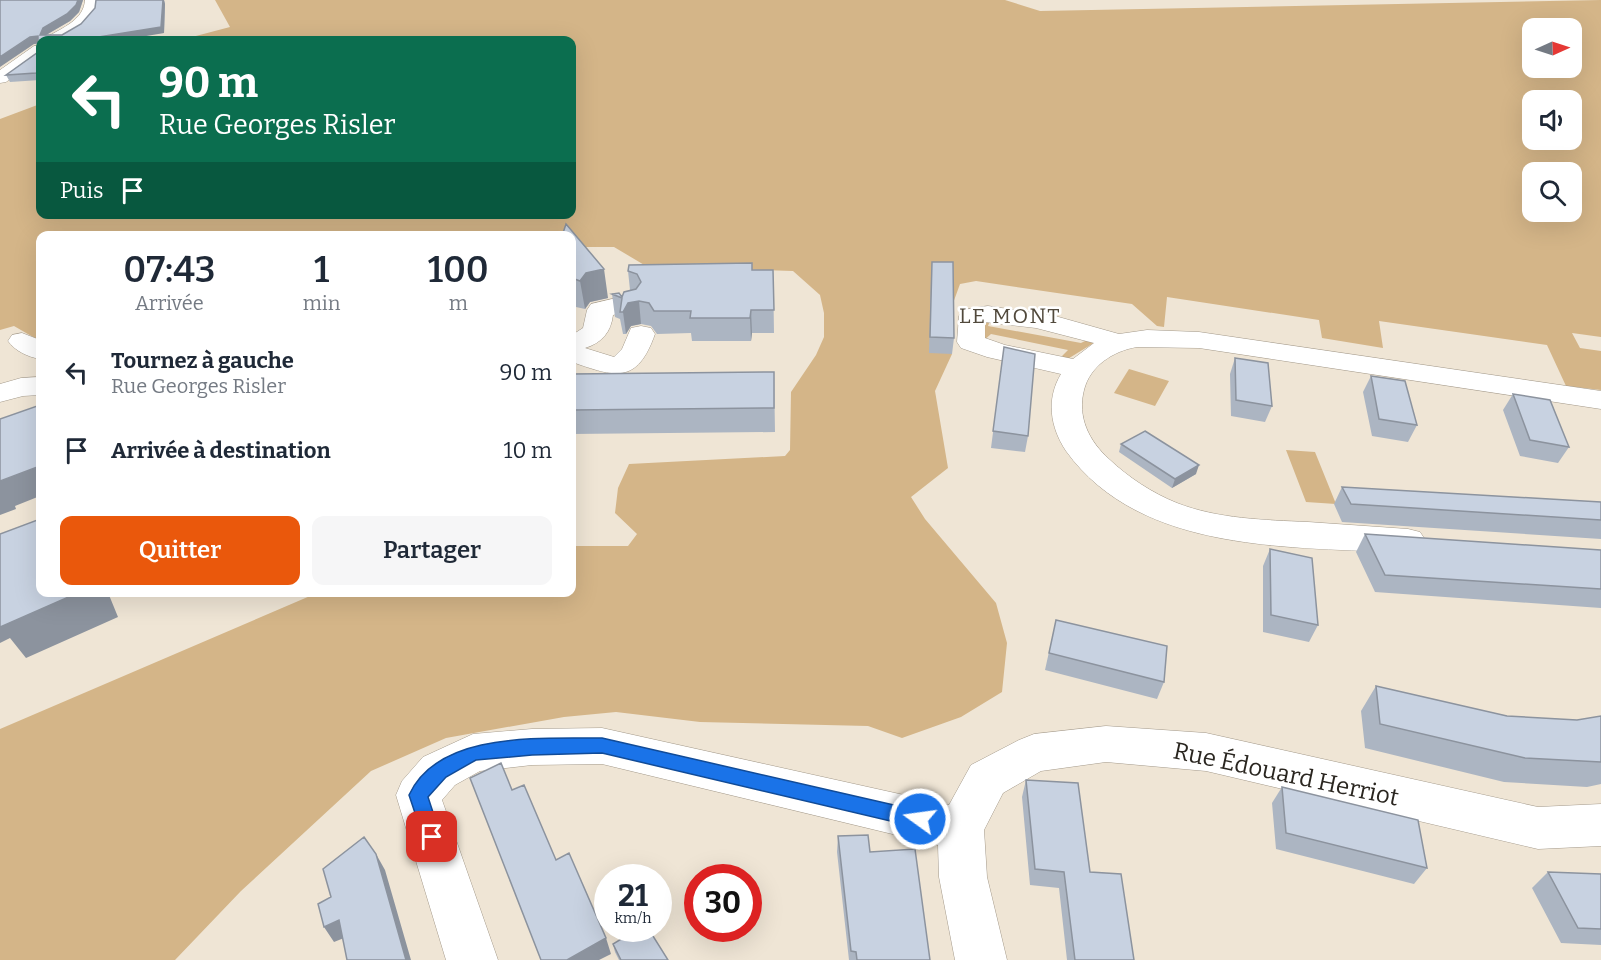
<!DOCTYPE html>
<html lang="fr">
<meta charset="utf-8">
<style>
:root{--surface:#fff;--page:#f6f6f7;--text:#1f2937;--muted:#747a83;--accent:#ea580c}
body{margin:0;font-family:Bitter,serif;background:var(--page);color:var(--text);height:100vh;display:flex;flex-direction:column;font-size:22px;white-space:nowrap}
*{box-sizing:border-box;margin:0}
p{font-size:20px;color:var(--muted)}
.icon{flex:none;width:33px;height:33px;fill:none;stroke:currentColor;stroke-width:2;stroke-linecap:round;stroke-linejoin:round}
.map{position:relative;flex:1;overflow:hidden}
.sheet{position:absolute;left:36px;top:231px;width:540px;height:366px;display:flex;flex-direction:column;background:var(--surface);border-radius:12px;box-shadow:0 6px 24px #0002}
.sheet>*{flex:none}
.top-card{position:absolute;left:36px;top:36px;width:540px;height:183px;border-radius:12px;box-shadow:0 6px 24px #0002;background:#0b6e4f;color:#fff;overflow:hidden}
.needle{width:39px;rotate:87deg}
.controls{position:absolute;left:1522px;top:18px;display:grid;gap:12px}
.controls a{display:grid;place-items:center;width:60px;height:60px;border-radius:12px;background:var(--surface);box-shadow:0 6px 24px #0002;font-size:30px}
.speed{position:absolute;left:594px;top:864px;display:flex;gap:12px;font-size:30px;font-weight:700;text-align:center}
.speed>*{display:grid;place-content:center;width:78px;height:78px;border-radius:50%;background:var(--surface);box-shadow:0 6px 24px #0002;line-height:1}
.speed small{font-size:15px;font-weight:400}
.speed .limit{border:9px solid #d22;background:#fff;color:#111}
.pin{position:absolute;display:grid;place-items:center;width:51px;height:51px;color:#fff;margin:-26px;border-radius:12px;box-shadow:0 3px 9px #0006}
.me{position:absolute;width:66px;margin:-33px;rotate:284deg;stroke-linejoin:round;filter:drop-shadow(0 0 4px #0008)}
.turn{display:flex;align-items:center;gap:21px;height:126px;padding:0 24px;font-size:27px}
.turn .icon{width:78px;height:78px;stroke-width:2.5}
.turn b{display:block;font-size:42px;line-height:51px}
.then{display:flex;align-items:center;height:57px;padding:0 24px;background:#0003;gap:12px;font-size:22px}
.eta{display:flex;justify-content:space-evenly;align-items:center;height:102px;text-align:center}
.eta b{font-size:36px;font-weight:600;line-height:42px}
.cta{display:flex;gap:12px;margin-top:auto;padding:12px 24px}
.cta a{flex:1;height:69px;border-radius:12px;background:var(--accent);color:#fff;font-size:24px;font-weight:600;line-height:69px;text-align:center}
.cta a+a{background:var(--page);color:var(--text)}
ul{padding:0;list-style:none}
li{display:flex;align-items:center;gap:18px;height:78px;padding:0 24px}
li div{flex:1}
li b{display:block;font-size:22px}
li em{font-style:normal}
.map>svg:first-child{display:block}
</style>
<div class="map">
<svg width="1601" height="960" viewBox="0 0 1601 960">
<rect width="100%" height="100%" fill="#efe5d5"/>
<path fill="#d4b588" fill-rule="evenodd" d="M215,0H1005L1040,11L1601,0V337L1572,333L1580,348L1601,351V390L1566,386L1547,345L1379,321L1383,348L1322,338L1319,320L1167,297L1164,327L1157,326L1132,304L976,281L960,284L952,306V354L935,391L948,468L911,497L925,519L996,603L1007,643L1002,692L961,717L902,738L868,726L700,722L616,712L564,717L446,738L371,771L241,891L175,960H0V729L317,593L572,592V546H628L637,534L615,513L618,488L629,464L785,456L790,450L791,392L816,355L824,337V313L820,295L793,271L646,266L614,247H572V236H40V341L14,326L0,330V119L40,104V214H572V40H190L192,37L230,27ZM1533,28H1572V68H1533ZM1533,100H1572V140H1533ZM1533,172H1572V212H1533Z
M982,318H991L988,326L1081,343L1089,339L1097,341L1066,360L1062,356L1068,350L991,334L982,342Z
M1129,369L1169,381L1155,406L1114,393Z
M1286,450L1315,452L1336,504L1306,502Z"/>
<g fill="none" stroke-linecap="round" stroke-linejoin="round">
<g stroke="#a49a8b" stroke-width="1">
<path id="minor" d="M85,0H99C99,18 81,34 65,40C59,42 51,40 45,40L47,37C62,28 84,20 85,0Z
M40,45V57L6,82L0,83V70L34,46Z
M629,295L638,297L642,303L638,309L613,315C611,332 602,343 585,348L614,357L622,349L631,328L641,326L651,328L655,334C637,385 615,377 572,362V335L583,328L587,310L591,304Z
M988,306L1055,316L1119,334L1147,330L1199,332L1601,391V409L1199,348L1137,347C1113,351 1090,366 1084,390C1077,417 1089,441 1109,459C1128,477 1152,493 1177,503C1218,519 1265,520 1308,522C1341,524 1375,527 1408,529L1420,532L1426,541L1420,550L1408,553C1293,546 1141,555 1066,451C1050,427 1046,399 1061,374L987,357L961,348L957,342L959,316L963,310ZM985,322L1036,328L1094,343L1073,359L1005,345L985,338Z
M22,333L40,340V359C28,357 15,351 8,341L12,335Z
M40,377V395L23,396L0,402V384L21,378Z
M1106,726L1206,733L1538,807L1601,804V846L1538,849L1206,771L1106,762L1041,771L1003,793L984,830L987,877L1007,960H955L939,877L938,845L602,764L532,765L480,771L455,785L442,800L498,960H446L396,795L402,781L423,757L473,734L532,729L602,728L949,805L971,765L1019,740L1034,734Z"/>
</g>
<use href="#minor" fill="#fff" fill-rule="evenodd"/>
</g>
<path fill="#acb5c2" d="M0,0H83L79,12L70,21L46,35H62L81,24L95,8L96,0H164L165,4L164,33L40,40V80L10,82L6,75L38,52V44H34Z
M572,236L608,298L590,302L585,309L576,307L574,312H572Z
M932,262L954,338L952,354L929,353L931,277Z
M773,270L774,333H752L751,341H692L691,333L657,334L651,326L641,324L631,326L626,334H623L620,319L615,317L612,294L622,297L630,290L628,271Z
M1004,347L1028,436L1025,452L991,448Z
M1235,358L1272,406L1265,422L1231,416L1230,374Z
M774,372L775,432L572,434V374Z
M1371,376L1417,425L1408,442L1372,436L1363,392Z
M1513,394L1569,447L1558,463L1520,456L1503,410Z
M1121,444L1196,474L1172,488L1119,452Z
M1342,487L1601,502V539L1342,522L1334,504Z
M1365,534L1601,550V608L1375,592L1356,552Z
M1270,549L1318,625L1309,642L1263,632V566Z
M1056,620L1164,682L1157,699L1045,670Z
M1376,686L1507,716L1577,720L1601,716V784L1587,787L1504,782L1365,748L1361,711Z
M1026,780L1090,872L1134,960H1067L1059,888L1030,885L1022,797Z
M1282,787L1427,868L1414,884L1276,849L1272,803Z
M838,836L870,852L930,960H849L837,852Z
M1548,872L1601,874V945L1561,943L1532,888Z
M613,944L668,960H619L615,952Z"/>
<path fill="#8c939e" d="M78,0H83L79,12L70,21L46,35H40L43,28Z
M163,0H164L165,4L164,33L123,40H80Z
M38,36L40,43L34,44L0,67V57L30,37Z
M40,70V81L36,73Z
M604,269L608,298L590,302L585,309L580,281L586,273Z
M572,282L576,307L574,312L572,296Z
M639,301L641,324L631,326L626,334L623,312L628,303Z
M751,310L752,333L751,341L750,318Z
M1199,465L1196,474L1172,488L1175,479Z
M40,466V496L15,506L16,509L0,515V481Z
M80,592H115L109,595L118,617L26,658L10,638L0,643V612Z
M376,854L385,870L411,960H406Z
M339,920L349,936L334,942L324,927Z
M606,938L611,954L599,960H567Z"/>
<path fill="#c8d2e1" stroke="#8c939e" stroke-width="1.5" d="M0,0H78L76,5L67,14L43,28L40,35H62L81,24L95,8L96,0H163L161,27L80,40H40V70L36,73L6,75L38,52V36L30,37L0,57Z
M566,224L604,269L586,273L580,281L572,278V236H562Z
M932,262H953L954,338L930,337Z
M752,263V270H773L774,310H751L750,318H690L691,311H654L649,303L639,301L628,303L623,312H620L622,298L612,294L619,293L622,297L624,292L636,289L641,282L637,274L628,271L629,265Z
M1004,347L1035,354L1028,436L993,431Z
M1235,358L1268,363L1272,406L1236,400Z
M774,372V408L572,410V374Z
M1371,376L1405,381L1417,425L1379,419Z
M1513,394L1550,400L1569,447L1530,440Z
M40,405V466L0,481V419Z
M1145,431L1199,465L1175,479L1121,444Z
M1342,487L1601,502V520L1351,504Z
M40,519V592H80L0,627V534Z
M1365,534L1601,550V589L1385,575Z
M1270,549L1312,558L1318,625L1271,615Z
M1056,620L1167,646L1164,682L1049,653Z
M1376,686L1507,716L1577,720L1601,716V762L1525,758L1380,724Z
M501,763L512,790L524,785L556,860L569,853L606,938L567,960H541L470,778Z
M1026,780L1078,783L1090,872L1121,874L1134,960H1075L1064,872L1035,869Z
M1282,787L1418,820L1427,868L1286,833Z
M868,835L870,852L915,849L930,960H857L856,952L851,951L838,836Z
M364,837L376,854L406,960H347L339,920L324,927L318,904L331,897L323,869Z
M1548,872L1601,874V929L1578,928Z
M639,928H648L668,960H621L613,944Z"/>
<path fill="#1a73e8" stroke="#114b97" stroke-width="1.5" d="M602,738L920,811L927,813L930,819L927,825L920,828L602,753L532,755L476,760L446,777L428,797L441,837L439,843L432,845L425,843L409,795C439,730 542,739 602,738Z"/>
<g text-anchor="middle" stroke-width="5" stroke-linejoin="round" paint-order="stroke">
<g font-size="21" letter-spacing="1.5" fill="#51493c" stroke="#fff">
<text x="1010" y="323">LE MONT</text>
</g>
<g font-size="24" fill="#2a2620" stroke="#fff">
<text transform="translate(1286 774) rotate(12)" y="8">Rue Édouard Herriot</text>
</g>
</g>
</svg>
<div class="controls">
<a><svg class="needle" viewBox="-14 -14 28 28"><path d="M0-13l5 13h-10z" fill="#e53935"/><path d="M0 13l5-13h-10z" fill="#747a83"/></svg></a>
<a><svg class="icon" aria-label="sound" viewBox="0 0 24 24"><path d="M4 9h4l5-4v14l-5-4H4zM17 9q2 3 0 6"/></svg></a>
<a><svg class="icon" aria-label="search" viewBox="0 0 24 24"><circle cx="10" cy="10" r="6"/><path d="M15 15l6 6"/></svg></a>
</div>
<div class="speed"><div>21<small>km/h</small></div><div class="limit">30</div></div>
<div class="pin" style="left:432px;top:837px;background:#d93025"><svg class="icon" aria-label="arrive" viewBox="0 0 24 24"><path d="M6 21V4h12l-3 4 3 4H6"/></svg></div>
<svg class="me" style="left:920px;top:819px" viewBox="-20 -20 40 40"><circle r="17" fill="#1a73e8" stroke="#fff" stroke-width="3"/><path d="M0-11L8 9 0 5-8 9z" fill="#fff"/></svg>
<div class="top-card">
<div class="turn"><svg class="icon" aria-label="left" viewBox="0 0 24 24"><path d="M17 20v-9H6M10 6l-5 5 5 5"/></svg><div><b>90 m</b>Rue Georges Risler</div></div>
<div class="then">Puis<svg class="icon" aria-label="arrive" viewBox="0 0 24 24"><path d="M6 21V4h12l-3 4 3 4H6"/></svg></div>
</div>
<section class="sheet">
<div class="eta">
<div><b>07:43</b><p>Arrivée</p></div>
<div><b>1</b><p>min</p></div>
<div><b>100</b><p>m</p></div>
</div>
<ul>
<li><svg class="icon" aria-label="left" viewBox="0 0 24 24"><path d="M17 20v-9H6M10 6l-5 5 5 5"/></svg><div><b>Tournez à gauche</b><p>Rue Georges Risler</p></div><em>90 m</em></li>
<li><svg class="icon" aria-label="arrive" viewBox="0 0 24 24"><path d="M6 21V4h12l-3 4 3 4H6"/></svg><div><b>Arrivée à destination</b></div><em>10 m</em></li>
</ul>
<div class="cta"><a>Quitter</a><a>Partager</a></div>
</section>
</div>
